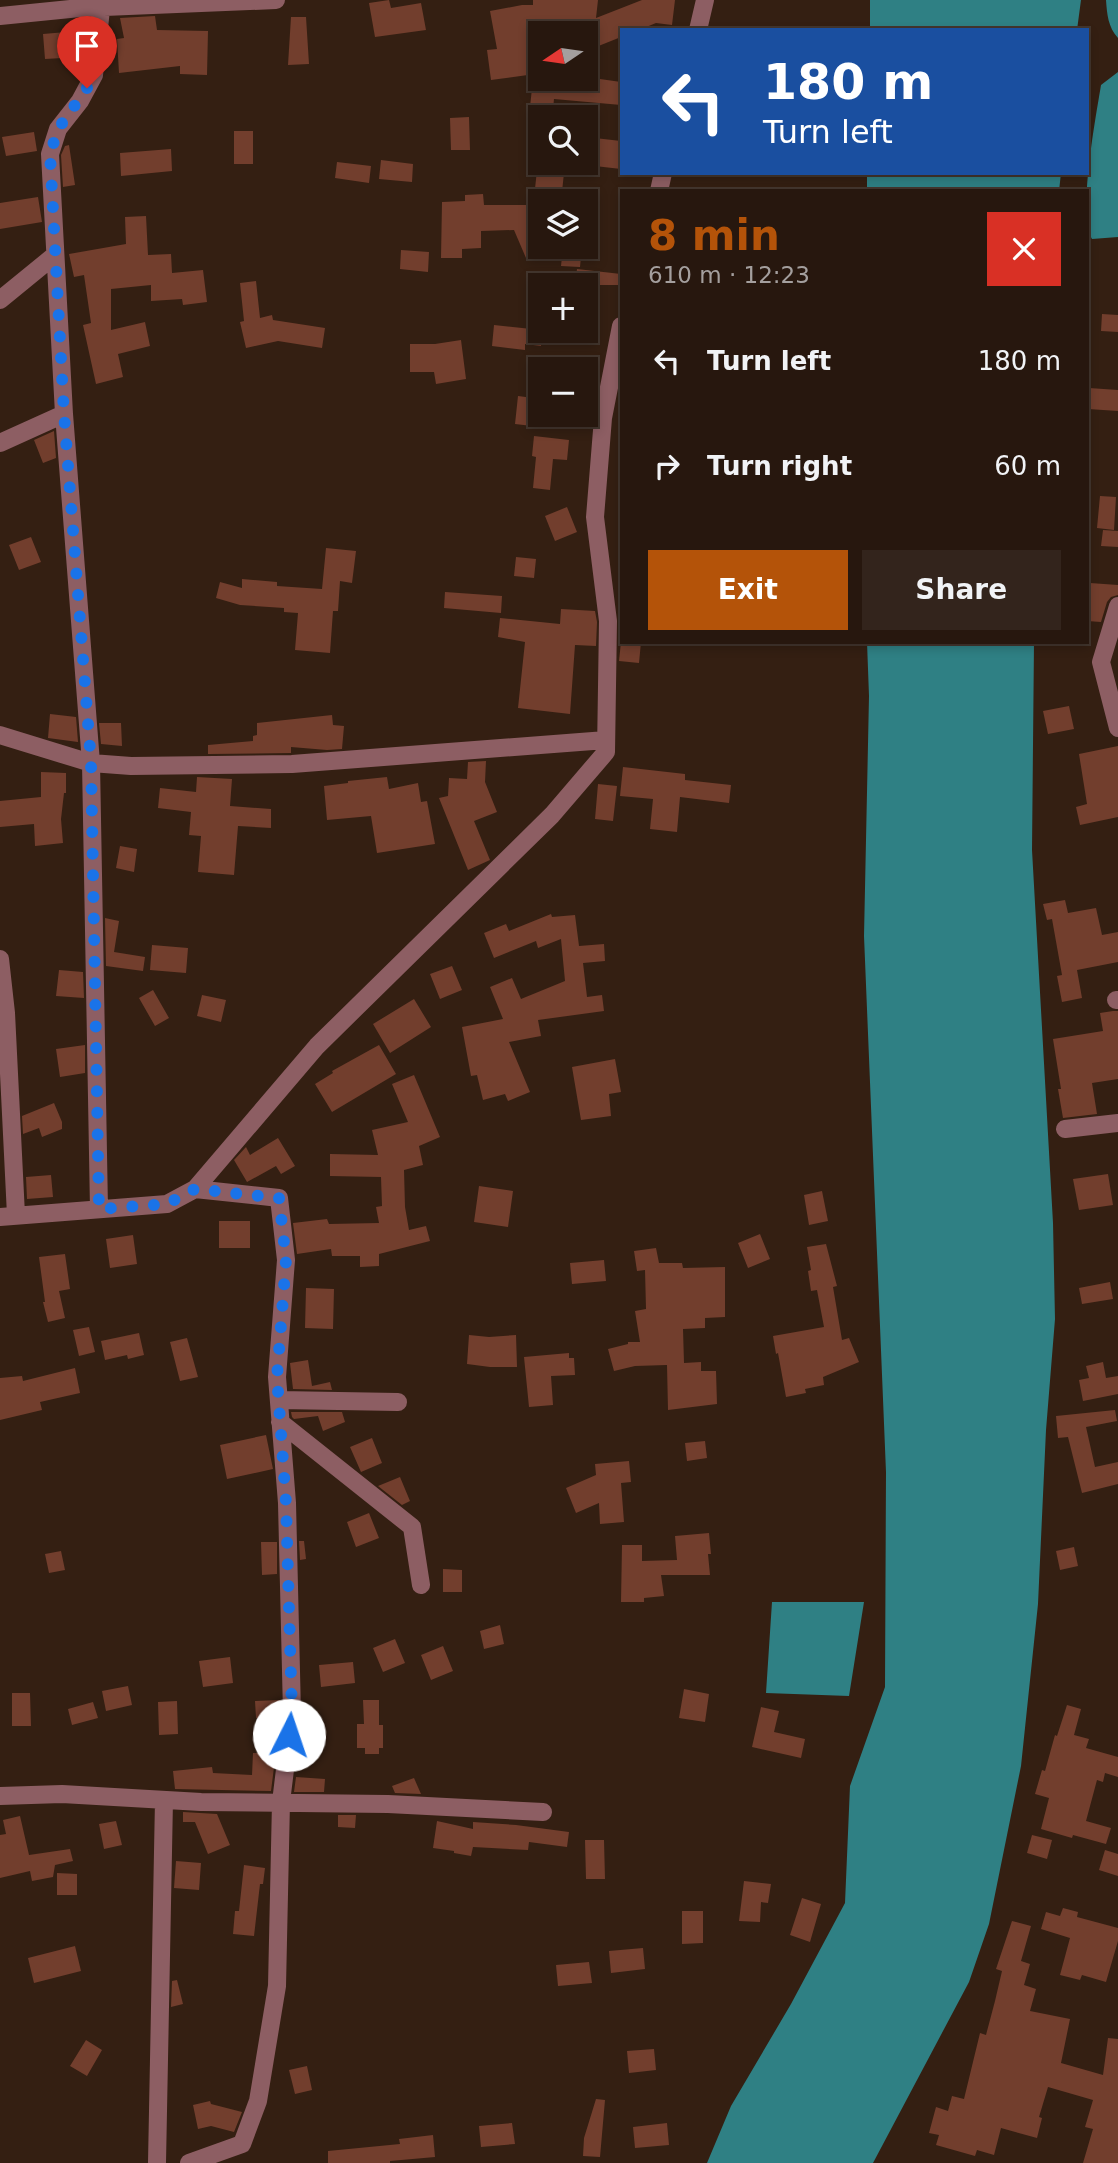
<!DOCTYPE html>
<meta charset="utf-8">
<style>
:root{--surface:#27170e;--page:#33241c;--text:#f1f3f6;--muted:#a49f9e;--line:#43362e;--accent:#b45309}
body{margin:0;font-family:"DejaVu Sans",sans-serif;background:var(--page);color:var(--text);height:100vh;display:flex;flex-direction:column;font-size:26px;white-space:nowrap}
*{box-sizing:border-box;margin:0}
p{font-size:23px;color:var(--muted)}
.icon{flex:none;width:38px;height:38px;fill:none;stroke:currentColor;stroke-width:2;stroke-linecap:round;stroke-linejoin:round}
.map{position:relative;flex:1;overflow:hidden}
.details{position:absolute;left:620px;top:189px;width:469px;height:455px;display:flex;flex-direction:column;background:var(--surface);border-radius:0px;box-shadow:0 4px 10px #0003,0 0 0 2px var(--line)}
.details>*{flex:none}
.top-card{position:absolute;left:620px;top:28px;width:469px;height:147px;border-radius:0px;box-shadow:0 4px 10px #0003,0 0 0 2px var(--line);background:#1a4fa0;color:#fff;overflow:hidden}
.needle{width:46px;rotate:257deg}
.tools{position:absolute;left:528px;top:21px;display:grid;gap:14px}
.tools a{display:grid;place-items:center;width:70px;height:70px;border-radius:0px;background:var(--surface);box-shadow:0 4px 10px #0003,0 0 0 2px var(--line);font-size:35px}
.pin{position:absolute;display:grid;place-items:center;width:60px;height:60px;color:#fff;margin:-72px -30px;border-radius:50% 50% 50% 0;rotate:-45deg;box-shadow:0 0 7px #0007}
.pin .icon{rotate:45deg}
.me{position:absolute;width:77px;margin:-38px;rotate:4deg;stroke-linejoin:round;filter:drop-shadow(0 0 5px #0008)}
.turn{display:flex;align-items:center;gap:24px;height:147px;padding:0 28px;font-size:32px}
.turn .icon{width:91px;height:91px;stroke-width:2.5}
.turn b{display:block;font-size:49px;line-height:60px}
.round{display:grid;place-items:center;flex:none;width:74px;height:74px;border-radius:0px;background:var(--page)}
.summary{display:flex;align-items:center;justify-content:space-between;height:119px;padding:0 28px}
h1{font-size:42px;font-weight:700;line-height:52px;color:var(--accent)}
.action{display:flex;gap:14px;margin-top:auto;padding:14px 28px}
.action a{flex:1;height:80px;border-radius:0px;background:var(--accent);color:#fff;font-size:28px;font-weight:700;line-height:80px;text-align:center}
.action a+a{background:var(--page);color:var(--text)}
ul{padding:0;list-style:none}
li{display:flex;align-items:center;gap:21px;height:105px;padding:0 28px}
li div{flex:1}
li b{display:block;font-size:26px}
li em{font-style:normal}
.map>svg:first-child{display:block}
</style>
<div class="map">
<svg width="1118" height="2163" viewBox="0 0 1118 2163">
<rect width="100%" height="100%" fill="#341f12"/>
<path fill="#2f8084" d="M870,0H1081L1077,30H870Z
M1106,0H1118V38C1108,27 1107,14 1106,0Z
M1118,72V237L1092,239C1077,216 1096,116 1101,85Z
M867,173H1061L1059,191H867Z
M867,642H1034L1032,850L1053,1223L1055,1319L1046,1430L1038,1604L1021,1766L989,1924L969,1982L873,2163H707L731,2106L791,2004L845,1903L850,1786L885,1687L886,1472L864,936L869,696Z
M772,1602H864L849,1696L766,1693Z"/>
<path fill="#723e2d" d="M389,0L391,8L421,3L426,30L375,37L369,3Z
M533,0H598L596,18L642,0H675L672,25L656,23L639,30H621V37L586,51V33H530L535,74L491,80L487,50L497,49L490,11L522,5H533Z
M155,16L157,30L208,31L207,75L180,74V66L119,73L117,39L124,38L120,18Z
M291,17H306L309,64L288,65Z
M78,31L80,57L45,59L43,34Z
M586,77L621,82V105L554,99L553,109L530,107L533,79H586Z
M469,117L470,150H451L450,118Z
M234,131H253V164H234Z
M34,132L37,151L6,156L2,137Z
M586,137L621,141V169L586,165Z
M69,145L75,185L63,187L61,155L65,146Z
M171,149L172,171L121,176L120,153Z
M381,160L413,164L412,182L379,179Z
M337,162L371,166L369,183L335,178Z
M537,170L564,173L561,201L534,198Z
M483,194L484,205H530L541,232V252L526,258L514,230L481,231V248L462,249V258H441L442,202L465,201V195Z
M38,197L42,222L0,229V203Z
M146,216L148,255L171,254L172,273L203,270L207,302L183,305L182,299L151,301V285L111,289V330L145,322L150,346L118,354L123,377L96,384L83,325L91,323L84,275L74,277L69,254L126,244L125,217Z
M563,247H582L580,267L561,266Z
M401,250L429,252L428,272L400,269Z
M577,269L621,274V285H575Z
M256,281L260,318L272,315L273,320L325,328L322,348L278,341L246,348L240,322L244,321L240,283Z
M1102,314L1118,315V332L1101,331Z
M494,325L541,330V346L525,344V350L492,346Z
M461,340L466,379L436,384L434,372H410V344H435Z
M1089,388L1118,390V411L1088,409Z
M518,396L541,399V427L515,424Z
M54,431L56,458L43,463L34,440Z
M534,436L569,440L567,460L553,459L550,490L533,488L536,457L532,456Z
M1100,496L1116,497L1114,530L1097,528Z
M567,507L577,532L555,541L545,516Z
M1103,530L1118,531V547L1101,546Z
M31,537L41,562L19,570L9,545Z
M326,548L356,551L352,583L340,581L338,611H333L330,653L295,650L298,613L284,612V608L240,605L216,598L220,582L242,588V579L277,582V586L322,589Z
M516,557L536,559L534,578L514,576Z
M1090,583L1118,585V595L1111,597L1107,602L1101,622L1087,621Z
M445,592L502,596L501,613L444,608Z
M561,609L595,611L597,622L596,646L575,645L570,714L518,708L525,642L498,637L500,618L560,624Z
M621,642H641L639,663L619,661Z
M1069,706L1074,729L1048,734L1043,711Z
M50,714L76,717L78,742L48,738Z
M332,715L333,725L344,726L342,749L327,750L291,747V753L208,754V745L253,741V736L257,735V723Z
M99,723H121L122,746L101,744Z
M1118,746V817L1080,825L1076,807L1087,804L1079,754Z
M486,761L485,782L497,812L474,821L490,860L468,870L439,798L448,796L449,778L467,779L468,762Z
M623,767L685,774V780L731,785L729,803L680,797L677,832L650,829L653,799L620,796Z
M41,772L66,773V793H64L61,819L63,843L35,846L34,824L0,827V801L41,797Z
M197,777L232,779L230,806L271,809V828L238,826L234,875L198,872L201,836L189,835L191,812L158,808L160,788L196,792Z
M387,777L389,789L418,783L421,802L427,801L435,844L377,853L371,816L327,820L324,786L348,783V781Z
M598,784L617,786L613,821L595,819Z
M120,846L137,849L134,872L116,868Z
M1065,900L1068,913L1096,908L1102,935L1118,932V962L1077,970L1082,998L1062,1002L1057,976L1062,975L1052,919L1047,920L1043,904Z
M551,914L552,917L575,915L579,946L604,944L605,961L583,963L587,997L602,995L604,1011L538,1020L541,1036L509,1042L530,1092L508,1101L505,1094L483,1100L477,1075L471,1076L462,1027L503,1019L490,987L512,978L521,999L565,981L561,939L538,948L536,941L494,958L484,933L506,924L509,931Z
M105,918L119,921L114,952L145,957L143,971L106,966Z
M152,945L188,948L186,973L150,970Z
M452,966L462,990L440,999L430,974Z
M59,970L83,972L84,998L56,996Z
M153,990L169,1018L155,1026L139,998Z
M202,995L226,1000L221,1022L197,1016Z
M414,999L431,1027L390,1053L373,1024Z
M1113,1011H1118V1079L1092,1083L1097,1114L1063,1118L1058,1089H1061L1053,1039L1103,1031L1100,1013Z
M85,1045V1073L60,1077L56,1049Z
M379,1045L396,1074L332,1112L315,1084L333,1073L332,1071Z
M615,1059L621,1092L609,1094L611,1116L581,1120L572,1067Z
M414,1075L440,1137L419,1146L423,1165L404,1170L405,1207L409,1230L426,1226L430,1241L379,1254V1266L360,1267V1256H332L331,1249L297,1254L293,1223L327,1219L329,1224L379,1223L376,1207L382,1206L381,1177L330,1176V1154L378,1155L372,1130L408,1122L392,1084Z
M54,1103L62,1122V1129L42,1137L39,1128L23,1134L22,1116Z
M278,1138L295,1166L281,1174L276,1166L247,1182L234,1160L246,1147L250,1155Z
M1108,1174L1113,1205L1079,1210L1073,1179Z
M51,1175L53,1197L27,1199L26,1177Z
M479,1186L513,1191L508,1227L474,1222Z
M822,1191L828,1221L809,1225L804,1195Z
M219,1221H250V1248H219Z
M760,1234L770,1259L748,1268L738,1243Z
M133,1235L137,1264L110,1268L106,1239Z
M826,1244L837,1286L833,1287L842,1340L849,1338L859,1362L823,1377L824,1385L805,1389L806,1393L786,1397L778,1353L776,1354L773,1336L824,1327L817,1290L811,1291L808,1271L811,1270L807,1247Z
M656,1248L659,1263H682L683,1268L725,1267V1317L705,1318V1328L683,1329L684,1363L701,1362V1371H716L717,1404L668,1410L667,1365L635,1366L614,1371L608,1349L628,1344V1342H640L635,1311L646,1309L645,1270L637,1271L634,1251Z
M65,1254L70,1289L59,1291L65,1318L48,1322L43,1302H45L39,1257Z
M604,1260L606,1281L572,1284L570,1263Z
M1110,1282L1113,1299L1082,1304L1079,1288Z
M306,1288L334,1289L333,1329L305,1328Z
M89,1327L95,1352L79,1356L73,1330Z
M139,1333L144,1355L128,1359L127,1355L105,1360L101,1341Z
M469,1335L489,1337L516,1335L517,1367H490L467,1364Z
M187,1338L198,1377L180,1381L170,1342Z
M569,1353V1358H574L575,1375L551,1376L553,1405L529,1407L524,1357Z
M308,1360L312,1386L330,1382L332,1390L293,1389L290,1363Z
M1103,1362L1106,1378L1118,1376V1394L1083,1401L1079,1380L1089,1378L1086,1366Z
M75,1368L80,1393L40,1402L42,1410L0,1420V1378L22,1376L23,1381Z
M1115,1410L1117,1421L1086,1427L1095,1467L1118,1462V1484L1082,1493L1068,1437L1058,1438L1056,1416Z
M291,1412H342L345,1422L323,1431L318,1416L294,1419L292,1417Z
M266,1435L273,1469L227,1479L220,1445Z
M372,1438L382,1463L361,1472L350,1447Z
M705,1441L707,1458L687,1461L685,1443Z
M629,1461L631,1482L621,1483L624,1522L600,1524L599,1503L576,1513L566,1488L596,1475L595,1464Z
M400,1477L410,1501L402,1505L378,1486Z
M369,1513L379,1538L356,1547L347,1522Z
M709,1533L711,1554H708L710,1575H661L664,1596L644,1598V1602H621L622,1545H642V1561L677,1560L675,1536Z
M299,1541H304L306,1559L300,1560Z
M261,1542H277V1574L262,1575Z
M1074,1547L1078,1566L1060,1570L1056,1551Z
M61,1551L65,1570L49,1573L45,1554Z
M443,1569L462,1570V1592H443Z
M500,1625L504,1644L484,1649L480,1631Z
M395,1639L405,1663L383,1672L373,1648Z
M443,1646L453,1671L431,1680L421,1655Z
M230,1657L233,1683L203,1687L199,1661Z
M353,1662L355,1683L321,1687L319,1665Z
M128,1686L132,1705L106,1711L102,1691Z
M684,1689L709,1694L705,1722L679,1718Z
M12,1693H30L31,1726H12Z
M280,1700L281,1712L271,1791L175,1789L173,1771L212,1767L213,1773L252,1775L253,1753H259L262,1718H256L255,1701Z
M363,1700H379V1725H383V1748H379V1754H365V1748H357V1724H364Z
M177,1701L178,1734L159,1735L158,1702Z
M93,1702L98,1718L72,1725L68,1709Z
M1067,1705L1081,1709L1074,1735L1089,1739L1086,1748L1118,1757V1777L1105,1773L1103,1782L1097,1780L1086,1821L1111,1828L1106,1844L1073,1835L1072,1838L1041,1829L1049,1798L1035,1794L1042,1770L1045,1771L1055,1735L1057,1736Z
M761,1707L779,1711L774,1732L805,1739L801,1758L752,1747Z
M296,1777L325,1779L324,1792H294Z
M414,1778L421,1794L395,1793L392,1786Z
M183,1812L217,1814L230,1845L208,1854L195,1822H183Z
M338,1815H356L355,1828L338,1827Z
M20,1816L29,1855L70,1849L73,1861L55,1865L53,1877L32,1881L30,1871L0,1878V1835L6,1834L3,1820Z
M116,1821L122,1845L104,1849L99,1824Z
M437,1821L473,1829V1822L516,1825L569,1832L567,1847L529,1842L528,1850L473,1847L471,1856L454,1853V1851L433,1848Z
M1032,1835L1052,1840L1047,1859L1027,1853Z
M585,1840H604L605,1879H586Z
M1105,1850L1118,1854V1876L1099,1870Z
M176,1861L201,1863L199,1890L174,1888Z
M244,1865L265,1868L263,1884H260L254,1936L233,1934L235,1911H239Z
M57,1873L77,1874V1895H57Z
M744,1881L771,1884L768,1903L761,1902L760,1922L739,1921Z
M802,1898L821,1904L810,1942L790,1935Z
M1063,1908L1078,1912L1077,1917L1118,1928V1941L1106,1982L1082,1975L1080,1980L1060,1975L1070,1938L1041,1929L1046,1912L1060,1916Z
M682,1911H703V1943L682,1944Z
M1012,1921L1031,1926L1021,1961L1030,1964L1024,1985L1036,1989L1030,2011L1070,2019L1061,2063L1103,2075L1108,2038L1118,2039V2163H1083L1093,2129L1085,2127L1093,2100L1048,2087L1039,2117L1042,2118L1037,2138L1001,2128L994,2155L977,2150L975,2156L936,2145L939,2135L929,2133L936,2107L948,2111L952,2096L964,2099L980,2033L986,2035L995,2001L1002,1971L996,1969Z
M75,1946L81,1971L34,1983L28,1958Z
M643,1948L645,1969L611,1973L609,1951Z
M589,1962L592,1983L558,1986L556,1965Z
M177,1980L183,2004L171,2007L172,1981Z
M86,2040L102,2050L87,2076L70,2066Z
M654,2049L656,2070L629,2073L627,2051Z
M307,2066L312,2090L295,2094L289,2070Z
M596,2099L605,2100L600,2157L583,2156L584,2138Z
M210,2101L211,2104L242,2112L234,2132L211,2126L198,2129L193,2105Z
M512,2123L515,2144L481,2147L479,2126Z
M667,2123L669,2145L635,2148L633,2127Z
M433,2135L435,2157L390,2161V2163H328V2151L400,2144L399,2139Z"/>
<g fill="none" stroke-linecap="round" stroke-linejoin="round">
<path stroke="#8d5e63" stroke-width="18" d="M0,16L80,8L276,0
M698,30L705,0
M659,191L663,173
M0,300L55,255
M64,414L91,763L99,1209
M0,443L64,414L50,154L58,129L80,101L94,75L101,9
M1118,606L1101,662L1118,728
M0,735L91,763L131,766L292,764L606,740
M0,959L6,1013L16,1215
M1116,1000H1118
M1065,1129L1118,1123
M0,1217L167,1204L195,1189L317,1046L552,815L606,752L608,621L595,517L603,418L621,326
M279,1400L398,1402
M280,1422L412,1527L421,1585
M0,1796L62,1794L201,1802L388,1804L543,1812
M157,2163L164,1800
M189,2163L242,2144L258,2101L277,1986L281,1802L292,1713L287,1503L277,1377L286,1260L279,1198L195,1189"/>
</g>
<g fill="none" stroke-linecap="round" stroke-linejoin="round">
<path stroke="#1a73e8" stroke-width="12" stroke-dasharray="0 21.6" d="M87,88L58,129L50,154L64,414L91,762L99,1209L167,1204L195,1189L279,1198L286,1260L277,1377L286,1503L292,1713L289,1735"/>
</g>
</svg>
<div class="tools">
<a><svg class="needle" viewBox="-14 -14 28 28"><path d="M0-13l5 13h-10z" fill="#e53935"/><path d="M0 13l5-13h-10z" fill="#a49f9e"/></svg></a>
<a><svg class="icon" aria-label="search" viewBox="0 0 24 24"><circle cx="10" cy="10" r="6"/><path d="M15 15l6 6"/></svg></a>
<a><svg class="icon" aria-label="layers" viewBox="0 0 24 24"><path d="M12 4l9 5-9 5-9-5zM3 14l9 5 9-5"/></svg></a>
<a>+</a>
<a>−</a>
</div>
<div class="pin" style="left:87px;top:88px;background:#d93025"><svg class="icon" aria-label="arrive" viewBox="0 0 24 24"><path d="M6 21V4h12l-3 4 3 4H6"/></svg></div>
<svg class="me" style="left:289px;top:1735px" viewBox="-20 -20 40 40"><circle r="19" fill="#fff"/><path d="M0-13L10 11 0 6-10 11z" fill="#1a73e8"/></svg>
<div class="top-card">
<div class="turn"><svg class="icon" aria-label="left" viewBox="0 0 24 24"><path d="M17 20v-9H6M10 6l-5 5 5 5"/></svg><div><b>180 m</b>Turn left</div></div>
</div>
<section class="details">
<div class="summary"><div><h1>8 min</h1><p>610 m · 12:23</p></div><a class="round" style="background:#d93025;color:#fff"><svg class="icon" aria-label="close" viewBox="0 0 24 24"><path d="M6 6l12 12M18 6L6 18"/></svg></a></div>
<ul>
<li><svg class="icon" aria-label="left" viewBox="0 0 24 24"><path d="M17 20v-9H6M10 6l-5 5 5 5"/></svg><div><b>Turn left</b></div><em>180 m</em></li>
<li><svg class="icon" aria-label="right" viewBox="0 0 24 24"><path d="M7 20v-9h11M14 6l5 5-5 5"/></svg><div><b>Turn right</b></div><em>60 m</em></li>
</ul>
<div class="action"><a>Exit</a><a>Share</a></div>
</section>
</div>
